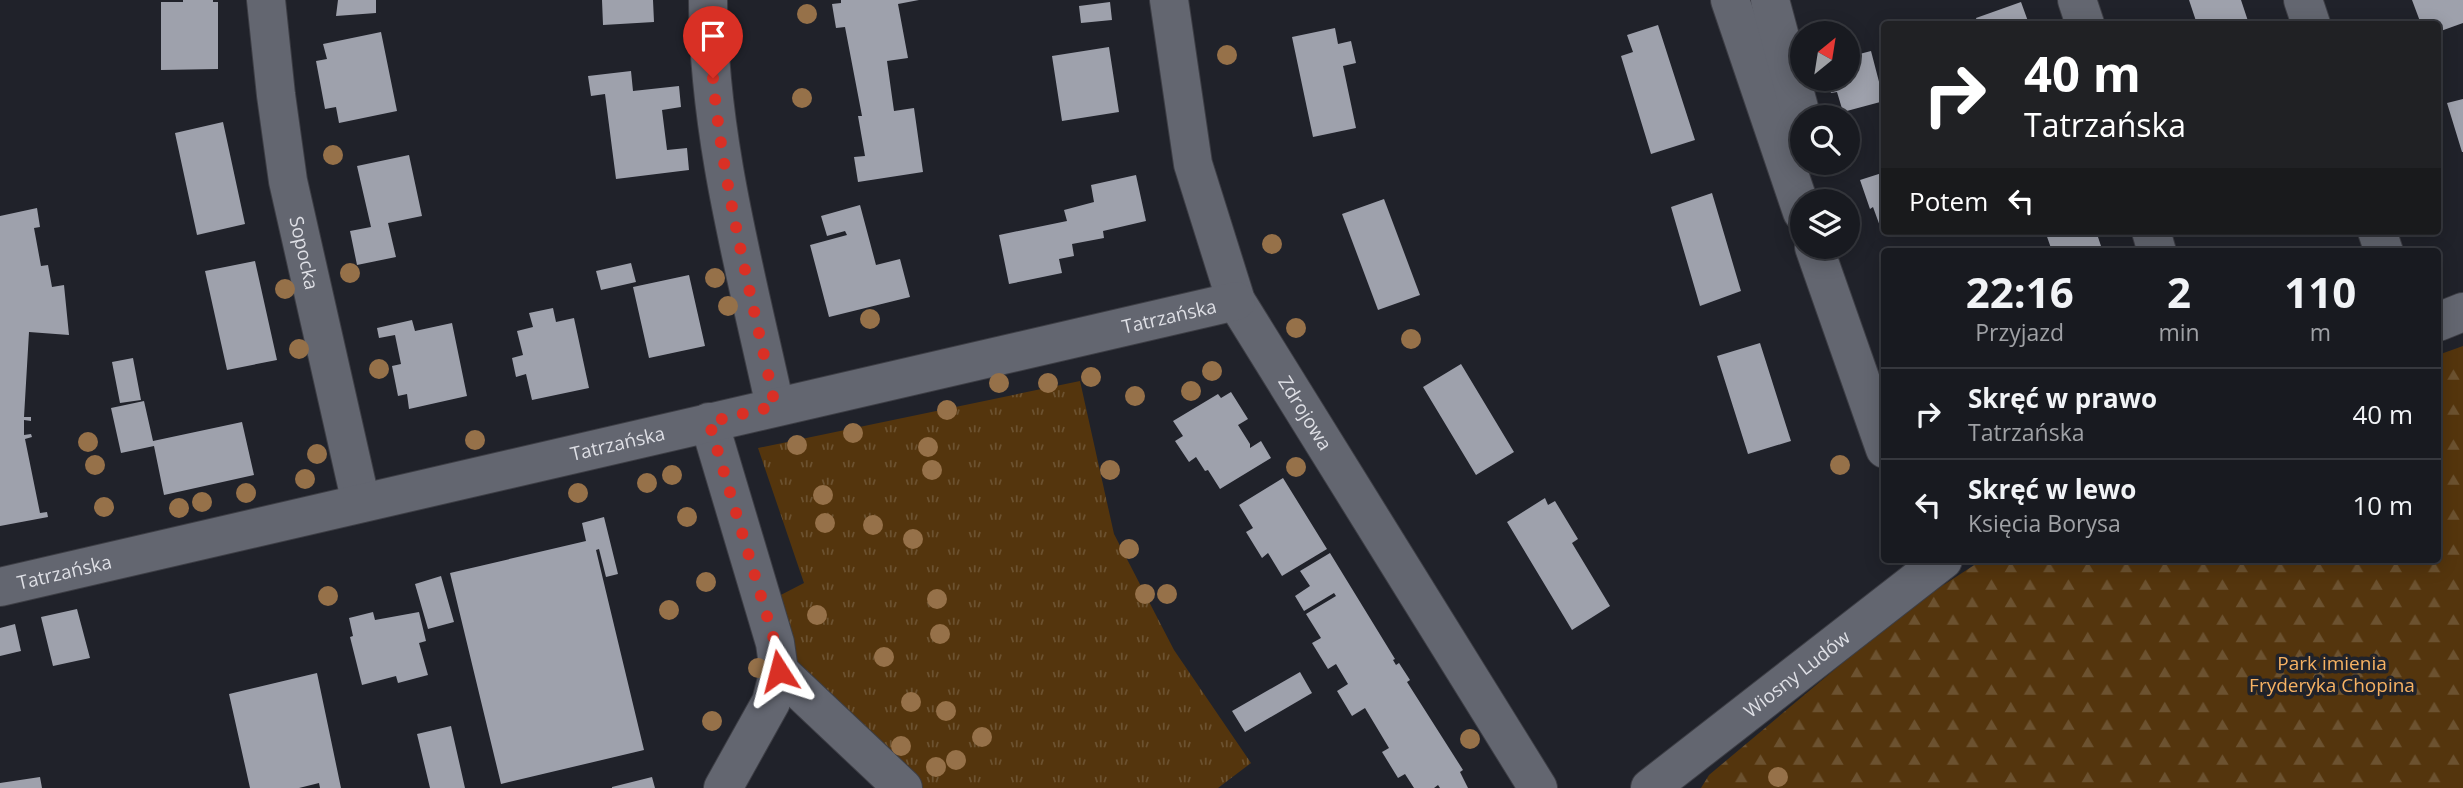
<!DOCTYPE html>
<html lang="pl">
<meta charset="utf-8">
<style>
:root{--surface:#181a20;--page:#25272d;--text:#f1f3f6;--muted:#9fa1a5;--line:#36383e}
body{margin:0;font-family:"Open Sans",sans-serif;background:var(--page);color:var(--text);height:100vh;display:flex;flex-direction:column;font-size:26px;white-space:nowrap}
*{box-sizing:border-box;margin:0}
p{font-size:23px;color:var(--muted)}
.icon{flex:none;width:38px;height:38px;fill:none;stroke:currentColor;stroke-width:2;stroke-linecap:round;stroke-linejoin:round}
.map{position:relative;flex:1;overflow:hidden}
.details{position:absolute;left:1881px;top:248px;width:560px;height:315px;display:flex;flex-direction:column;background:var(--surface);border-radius:7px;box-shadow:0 4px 18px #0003,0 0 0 2px var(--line)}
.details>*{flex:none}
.banner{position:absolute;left:1881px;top:21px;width:560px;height:214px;border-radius:7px;box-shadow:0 4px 18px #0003,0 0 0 2px var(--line);background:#202124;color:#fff;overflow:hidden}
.needle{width:46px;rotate:30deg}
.tools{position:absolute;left:1790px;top:21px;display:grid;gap:14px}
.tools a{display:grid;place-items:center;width:70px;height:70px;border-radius:50%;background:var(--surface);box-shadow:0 4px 18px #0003,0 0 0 2px var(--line);font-size:35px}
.pin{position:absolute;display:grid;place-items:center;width:60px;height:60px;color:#fff;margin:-72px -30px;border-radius:50% 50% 50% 0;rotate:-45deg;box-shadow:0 0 7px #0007}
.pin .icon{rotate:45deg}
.me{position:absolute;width:77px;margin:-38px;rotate:351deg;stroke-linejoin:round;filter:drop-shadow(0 0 5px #0008)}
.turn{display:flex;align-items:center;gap:24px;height:147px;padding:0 28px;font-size:32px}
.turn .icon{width:91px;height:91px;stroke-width:2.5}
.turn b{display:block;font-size:49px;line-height:60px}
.then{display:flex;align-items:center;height:66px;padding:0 28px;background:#0003;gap:14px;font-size:26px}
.eta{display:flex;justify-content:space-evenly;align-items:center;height:119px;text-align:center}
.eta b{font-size:42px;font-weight:700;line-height:49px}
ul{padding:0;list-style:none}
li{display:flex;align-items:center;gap:21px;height:91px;padding:0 28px;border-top:2px solid var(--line)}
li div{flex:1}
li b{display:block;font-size:26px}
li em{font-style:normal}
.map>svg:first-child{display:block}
</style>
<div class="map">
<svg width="2463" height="788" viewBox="0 0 2463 788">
<defs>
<pattern id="grass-tufts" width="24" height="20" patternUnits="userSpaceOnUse" patternTransform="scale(1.75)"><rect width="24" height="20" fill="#54350d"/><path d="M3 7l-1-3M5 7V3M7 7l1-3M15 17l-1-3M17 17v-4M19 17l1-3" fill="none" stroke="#6c5230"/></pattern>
<pattern id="forest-firs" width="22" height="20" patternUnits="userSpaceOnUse" patternTransform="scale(1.75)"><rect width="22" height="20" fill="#54350d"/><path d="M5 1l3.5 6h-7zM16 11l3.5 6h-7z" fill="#6c5230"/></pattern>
</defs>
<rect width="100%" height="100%" fill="#20222a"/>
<path fill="url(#grass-tufts)" d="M1080,381L1114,534L1174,650L1251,763L1218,788H918L787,664L773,599L804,583L758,448Z"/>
<path fill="url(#forest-firs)" d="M2463,346V788H1701L1709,775L1908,608L1982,560H2438V355Z"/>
<path fill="#9ea1ac" d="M183,0H213V2H218V69L161,70V2H183Z
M338,0H376V13L336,16Z
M602,0H653L654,22L603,25Z
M841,0H919L898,4L908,58L887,61L894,111L914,108L923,172L858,182L854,157L865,156L858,116H862L845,27L836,28L832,4L841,3Z
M2189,0H2241L2249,24H2197Z
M2412,0H2463V23L2438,32V24H2421Z
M1110,2L1112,20L1081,23L1079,6Z
M2021,2L2029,24H1978L1976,18Z
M1658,25L1695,140L1651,154L1621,56L1633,52L1627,35Z
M1335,28L1338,44L1351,41L1356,63L1343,66L1356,128L1313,137L1292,37Z
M381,32L397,111L339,123L336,107L325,109L316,61L327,59L323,44Z
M1109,47L1119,112L1062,121L1052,56Z
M1871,51L1884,101L1843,112L1837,92L1831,93L1827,79H1848V57Z
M631,71L633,91L679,86L681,107L662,110L667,150L687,148L689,170L616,179L605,94L591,96L588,76Z
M2463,99V152H2462L2447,103Z
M223,122L245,224L197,235L175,133Z
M409,155L422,216L388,223L396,257L357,265L350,231L371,227L357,166Z
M1885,172V228L1881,229L1873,207L1870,209L1860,180Z
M1136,175L1146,221L1103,231L1104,238L1072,244L1074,256L1059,259L1062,273L1009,284L999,235L1067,221L1064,210L1094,202L1091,185Z
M1712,193L1741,291L1700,306L1671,207Z
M1384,199L1420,295L1378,310L1342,214Z
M860,205L876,265L900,259L910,297L829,317L810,245L847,235L845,231L827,236L821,216Z
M37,208L40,227L34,228L41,266L48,265L52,287L64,285L69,335L29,332L24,417H31V421L24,420V435L31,434L32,437L25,439L40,513L47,512L48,517L0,526V216Z
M2045,231H2096L2103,252H2058L2057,249L2052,251Z
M255,261L277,360L227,370L205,271Z
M631,263L636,282L601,290L596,271Z
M689,275L705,346L649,358L633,287Z
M553,308L556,322L574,318L589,388L532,400L526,374L516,377L512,358L523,355L517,331L533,327L529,313Z
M412,320L415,331L452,323L467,396L409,409L407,394L398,396L392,366L401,364L395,335L379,338L377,328Z
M1760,343L1791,441L1748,454L1717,356Z
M133,358L141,400L120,403L112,362Z
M1461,364L1514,452L1476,475L1423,387Z
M1231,392L1248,419L1238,425L1250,444V448L1261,441L1271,458L1220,489L1208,470L1205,471L1196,457L1189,462L1175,441L1183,436L1173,421L1218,394L1221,398Z
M144,401L153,441L242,422L254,475L164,495L154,446L121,453L111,408Z
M1283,478L1327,549L1282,576L1268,553L1262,558L1246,532L1253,528L1239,505Z
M1545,498L1548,505L1555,501L1578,539L1572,543L1610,606L1572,630L1507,522Z
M604,517L618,574L606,577L599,549L596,550L644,750L501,784L450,573L586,541L582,523Z
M1330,553L1395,659L1393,660L1396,665L1399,663L1410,680L1407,682L1463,770L1460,772L1468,788H1440L1438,785L1434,788H1414L1405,774L1398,778L1382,752L1389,748L1365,708L1352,716L1337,691L1348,684L1336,664L1328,669L1312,643L1321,638L1306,614L1336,596L1334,593L1304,611L1295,596L1310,586L1300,571Z
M441,576L454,622L428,629L415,584Z
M77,609L90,658L53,666L41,617Z
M373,612L375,620L419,612L426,641L419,643L428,675L398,683L396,676L362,685L350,637L353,636L349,618Z
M15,624L21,651L0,656V628Z
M1300,672L1312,693L1245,732L1232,711Z
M317,673L341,788H320L319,783L299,788H250L229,694Z
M451,726L465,788H430L417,734Z
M40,777L42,788H0V783Z
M652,777L655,788H612V787Z"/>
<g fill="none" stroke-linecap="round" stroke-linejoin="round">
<g stroke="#3d3e45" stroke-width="40">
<g id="street">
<path id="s1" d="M266,0L276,95L288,181L361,503"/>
<path d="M708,0C708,137 746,273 775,406"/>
<path id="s2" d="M1169,0L1193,164L1236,301L1538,788"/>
<path d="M1730,0L1802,212"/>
<path d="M1770,0L1802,119"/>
<path d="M2077,0L2085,24"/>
<path d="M2303,0L2311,24"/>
<path d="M2151,231L2157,252"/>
<path d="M2377,231L2384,252"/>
<path d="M1814,247L1885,449"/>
<path d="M2438,322L2463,312"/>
<path d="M709,422L775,643L779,671L771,702L723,788"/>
<path id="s3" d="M0,587C412,491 824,395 1236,301"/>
<path d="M779,671L903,788"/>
<path id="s4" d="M1650,788L1943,560"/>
</g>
</g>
<use href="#street" stroke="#636670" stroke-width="38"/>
</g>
<g fill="#967149">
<circle cx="807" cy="14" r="10"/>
<circle cx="1227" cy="55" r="10"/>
<circle cx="802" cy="98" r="10"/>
<circle cx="333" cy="155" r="10"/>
<circle cx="1272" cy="244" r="10"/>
<circle cx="350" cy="273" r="10"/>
<circle cx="715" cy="278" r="10"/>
<circle cx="285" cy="289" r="10"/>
<circle cx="728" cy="306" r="10"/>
<circle cx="870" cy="319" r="10"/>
<circle cx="1296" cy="328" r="10"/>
<circle cx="1411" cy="339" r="10"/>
<circle cx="299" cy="349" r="10"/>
<circle cx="379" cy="369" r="10"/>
<circle cx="1212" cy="371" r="10"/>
<circle cx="1091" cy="377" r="10"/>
<circle cx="999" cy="383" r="10"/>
<circle cx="1048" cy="383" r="10"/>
<circle cx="1191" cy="391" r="10"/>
<circle cx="1135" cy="396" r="10"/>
<circle cx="947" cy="410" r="10"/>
<circle cx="853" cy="433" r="10"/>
<circle cx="475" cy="440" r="10"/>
<circle cx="88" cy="442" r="10"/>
<circle cx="797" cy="445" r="10"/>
<circle cx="928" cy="447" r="10"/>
<circle cx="317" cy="454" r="10"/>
<circle cx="95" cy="465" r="10"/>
<circle cx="1840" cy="465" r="10"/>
<circle cx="1296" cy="467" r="10"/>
<circle cx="932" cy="470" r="10"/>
<circle cx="1110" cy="470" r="10"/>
<circle cx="672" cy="475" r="10"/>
<circle cx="305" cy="479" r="10"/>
<circle cx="647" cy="483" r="10"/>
<circle cx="246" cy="493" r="10"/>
<circle cx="578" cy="493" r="10"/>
<circle cx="823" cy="495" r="10"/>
<circle cx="202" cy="502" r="10"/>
<circle cx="104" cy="507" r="10"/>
<circle cx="179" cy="508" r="10"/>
<circle cx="687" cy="517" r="10"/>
<circle cx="825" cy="523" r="10"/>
<circle cx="873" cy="525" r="10"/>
<circle cx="913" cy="539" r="10"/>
<circle cx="1129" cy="549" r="10"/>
<circle cx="706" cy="582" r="10"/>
<circle cx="1145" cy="594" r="10"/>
<circle cx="1167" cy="594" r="10"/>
<circle cx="328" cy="596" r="10"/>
<circle cx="937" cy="599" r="10"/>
<circle cx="669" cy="610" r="10"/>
<circle cx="817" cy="615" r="10"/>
<circle cx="940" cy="634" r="10"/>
<circle cx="884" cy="657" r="10"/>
<circle cx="758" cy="668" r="10"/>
<circle cx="911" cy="702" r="10"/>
<circle cx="946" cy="711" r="10"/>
<circle cx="712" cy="721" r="10"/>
<circle cx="982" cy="737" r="10"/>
<circle cx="1470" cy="739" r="10"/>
<circle cx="901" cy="746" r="10"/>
<circle cx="956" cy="760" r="10"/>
<circle cx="936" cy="767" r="10"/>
<circle cx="1778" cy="777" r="10"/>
</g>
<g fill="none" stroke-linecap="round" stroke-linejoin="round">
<path stroke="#d93025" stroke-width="12" stroke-dasharray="0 21.6" d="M713,78C723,188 752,297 775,406L709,422L775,643L779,671"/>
</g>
<g text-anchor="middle" stroke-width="7" stroke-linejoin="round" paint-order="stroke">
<g font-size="19" fill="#dedfe5" stroke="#20222a">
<text dy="7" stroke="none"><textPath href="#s1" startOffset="256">Sopocka</textPath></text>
<text dy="7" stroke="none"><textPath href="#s3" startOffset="1200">Tatrzańska</textPath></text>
<text dy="7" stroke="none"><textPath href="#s2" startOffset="441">Zdrojowa</textPath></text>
<text dy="7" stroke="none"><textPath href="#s3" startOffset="634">Tatrzańska</textPath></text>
<text dy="7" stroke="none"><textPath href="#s3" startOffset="66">Tatrzańska</textPath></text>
<text dy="7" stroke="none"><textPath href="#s4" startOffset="186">Wiosny Ludów</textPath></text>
</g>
<g font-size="19" fill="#f7b263" stroke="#20222a">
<text x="2332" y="670">Park imienia<tspan x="2332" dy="22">Fryderyka Chopina</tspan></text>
</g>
</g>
</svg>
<div class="tools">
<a><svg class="needle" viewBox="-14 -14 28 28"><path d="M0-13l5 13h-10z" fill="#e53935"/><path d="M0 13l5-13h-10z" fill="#9fa1a5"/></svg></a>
<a><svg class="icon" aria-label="search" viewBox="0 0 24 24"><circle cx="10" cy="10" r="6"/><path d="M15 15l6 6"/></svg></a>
<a><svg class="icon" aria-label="layers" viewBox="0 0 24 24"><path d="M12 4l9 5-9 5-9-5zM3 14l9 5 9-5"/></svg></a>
</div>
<div class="pin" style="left:713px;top:78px;background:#d93025"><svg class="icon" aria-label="arrive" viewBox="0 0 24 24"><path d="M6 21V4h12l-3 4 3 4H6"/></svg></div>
<svg class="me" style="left:779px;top:671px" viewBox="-20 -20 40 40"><path d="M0-17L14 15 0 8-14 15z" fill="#d93025" stroke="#fff" stroke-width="4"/></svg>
<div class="banner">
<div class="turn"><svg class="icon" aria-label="right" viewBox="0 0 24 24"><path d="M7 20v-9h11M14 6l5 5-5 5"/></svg><div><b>40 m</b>Tatrzańska</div></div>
<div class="then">Potem<svg class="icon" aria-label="left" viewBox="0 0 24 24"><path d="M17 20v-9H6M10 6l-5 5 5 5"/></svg></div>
</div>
<section class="details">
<div class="eta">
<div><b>22:16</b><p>Przyjazd</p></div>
<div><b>2</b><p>min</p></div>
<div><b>110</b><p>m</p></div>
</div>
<ul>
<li><svg class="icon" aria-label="right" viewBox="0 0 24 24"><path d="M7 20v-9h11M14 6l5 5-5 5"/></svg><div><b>Skręć w prawo</b><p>Tatrzańska</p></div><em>40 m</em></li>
<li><svg class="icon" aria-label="left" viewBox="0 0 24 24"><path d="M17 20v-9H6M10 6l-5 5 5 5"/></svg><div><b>Skręć w lewo</b><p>Księcia Borysa</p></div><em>10 m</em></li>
</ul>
</section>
</div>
